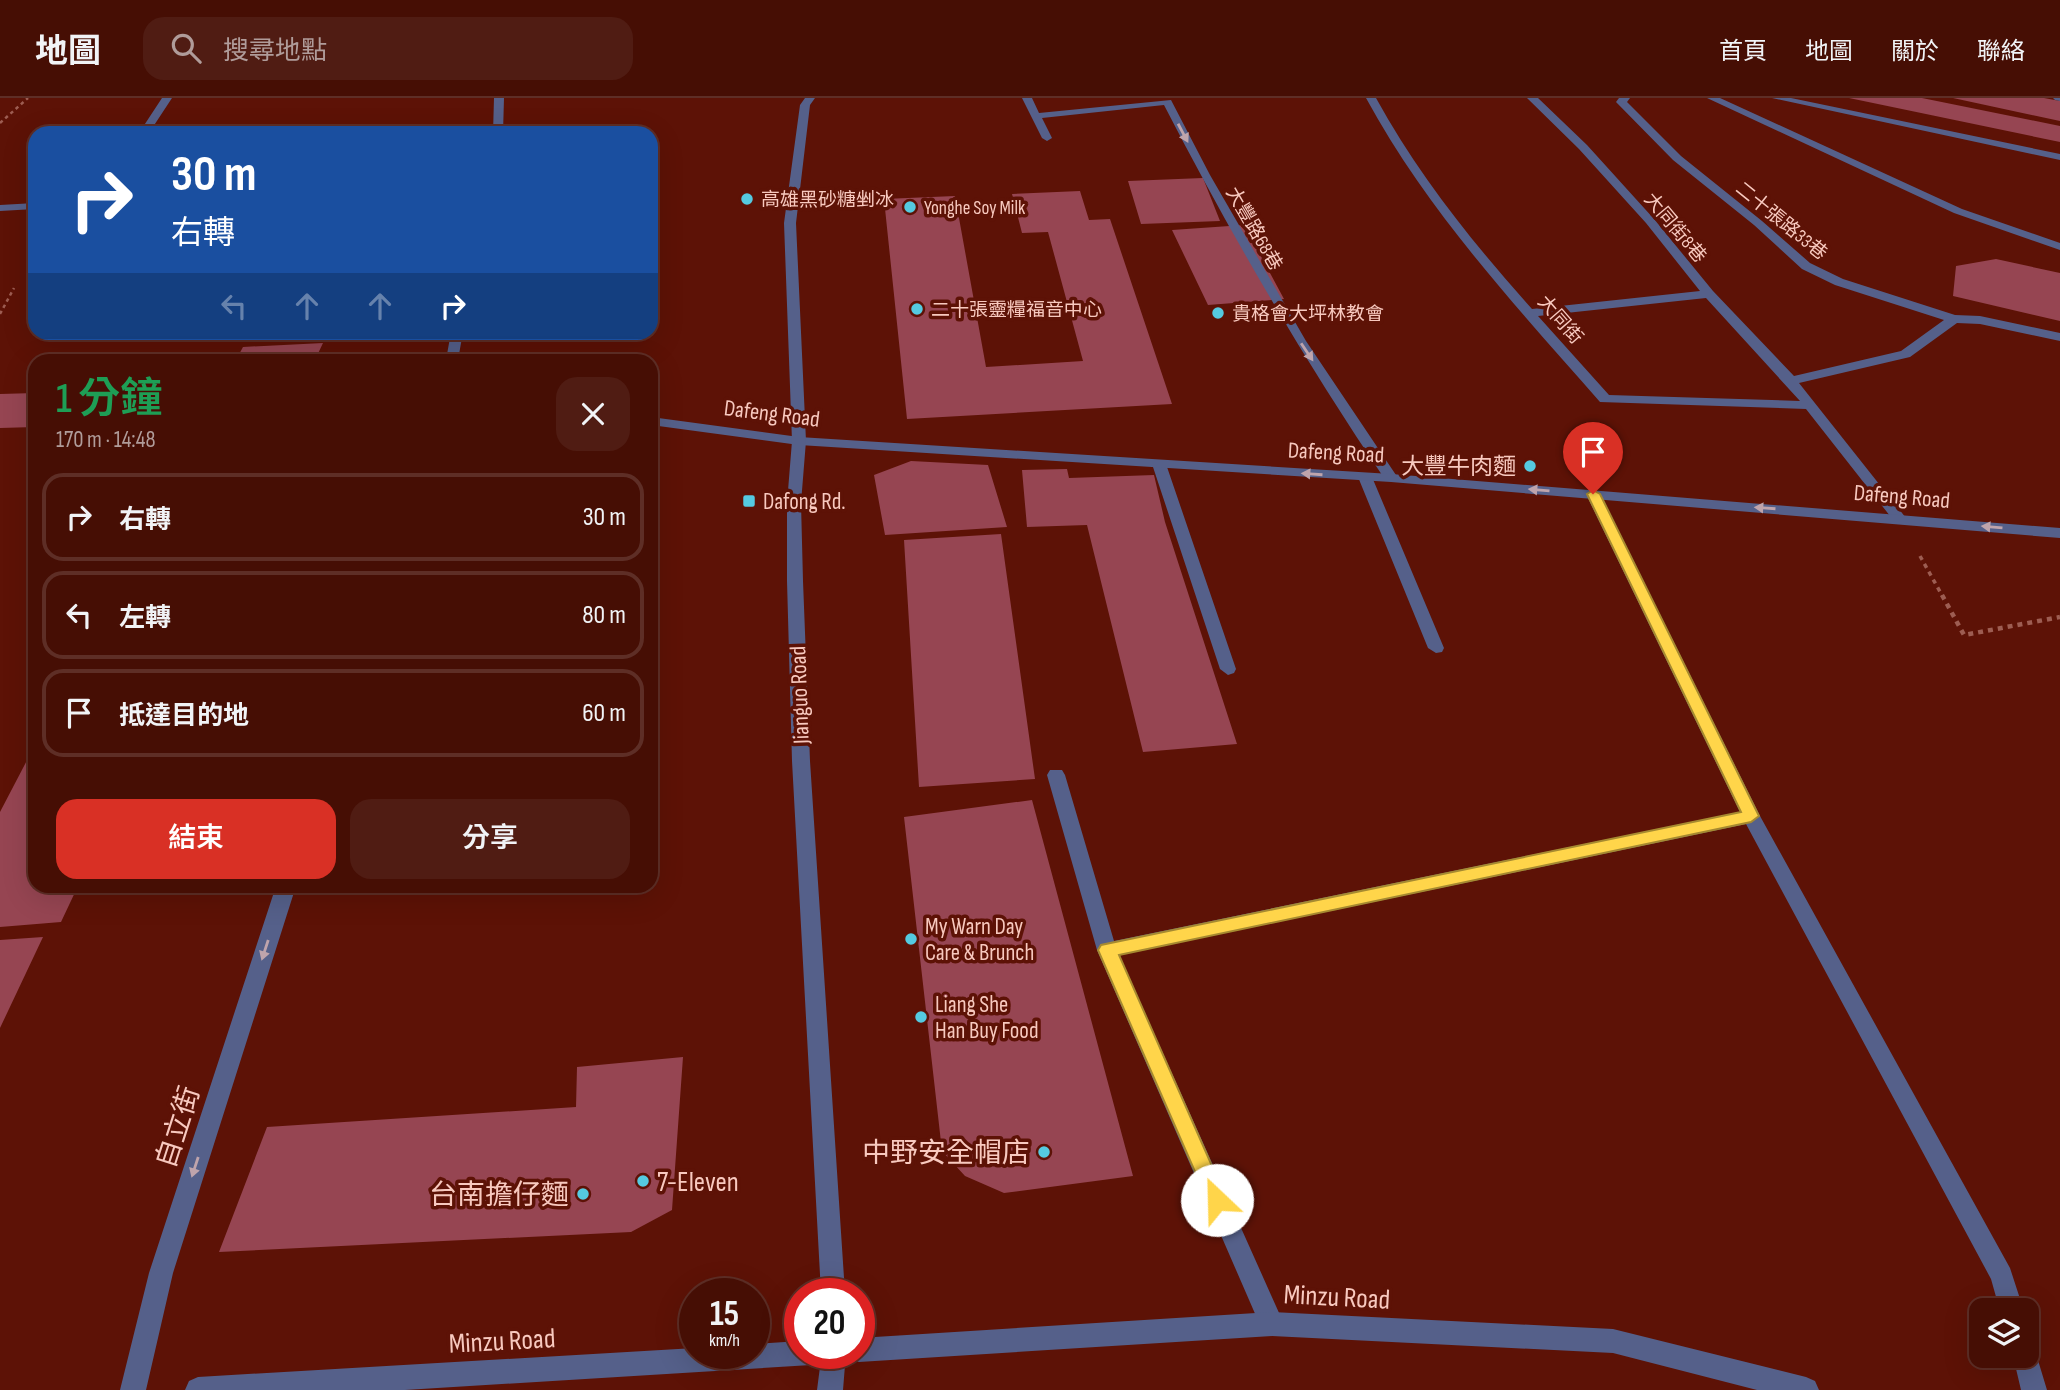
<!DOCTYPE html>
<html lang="zh-TW">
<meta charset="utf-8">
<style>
:root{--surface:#460e04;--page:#501c13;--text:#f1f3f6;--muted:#b09c9a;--line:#5e2e26;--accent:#d93025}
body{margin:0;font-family:"Sofia Sans Condensed","Noto Sans TC",sans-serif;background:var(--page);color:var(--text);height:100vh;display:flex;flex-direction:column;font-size:26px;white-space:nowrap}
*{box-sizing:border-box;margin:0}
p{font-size:23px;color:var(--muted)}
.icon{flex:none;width:38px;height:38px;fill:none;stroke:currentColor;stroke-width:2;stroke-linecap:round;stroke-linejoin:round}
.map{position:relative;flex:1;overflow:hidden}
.sheet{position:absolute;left:28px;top:256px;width:630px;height:539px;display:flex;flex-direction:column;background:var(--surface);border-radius:21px;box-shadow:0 7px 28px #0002,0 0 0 2px var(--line)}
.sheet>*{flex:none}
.hud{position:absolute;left:28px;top:28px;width:630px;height:214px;border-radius:21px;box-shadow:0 7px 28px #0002,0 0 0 2px var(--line);background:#1a4fa0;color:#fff;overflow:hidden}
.controls{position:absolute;left:1969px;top:1200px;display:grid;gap:14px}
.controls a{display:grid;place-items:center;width:70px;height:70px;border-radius:14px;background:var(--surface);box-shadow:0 7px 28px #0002,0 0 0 2px var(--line);font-size:35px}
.speed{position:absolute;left:679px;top:1180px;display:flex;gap:14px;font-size:35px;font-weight:700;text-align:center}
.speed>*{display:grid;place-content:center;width:91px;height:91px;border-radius:50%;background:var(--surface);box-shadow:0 7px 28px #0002,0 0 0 2px var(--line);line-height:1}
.speed small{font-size:18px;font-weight:400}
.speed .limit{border:10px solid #d22;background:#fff;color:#111}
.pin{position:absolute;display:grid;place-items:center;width:60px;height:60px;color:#fff;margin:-72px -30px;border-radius:50% 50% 50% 0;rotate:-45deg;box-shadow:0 0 7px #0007}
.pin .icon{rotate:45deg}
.me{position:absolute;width:77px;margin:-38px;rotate:336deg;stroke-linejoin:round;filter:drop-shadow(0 0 5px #0008)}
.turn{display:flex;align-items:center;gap:24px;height:147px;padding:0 28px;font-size:32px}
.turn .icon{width:91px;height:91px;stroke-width:2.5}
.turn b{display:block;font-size:49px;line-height:60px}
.lanes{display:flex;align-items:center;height:66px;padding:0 28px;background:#0003;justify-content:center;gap:35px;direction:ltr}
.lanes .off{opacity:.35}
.round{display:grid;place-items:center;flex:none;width:74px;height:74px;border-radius:21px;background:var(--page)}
.headline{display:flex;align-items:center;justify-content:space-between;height:119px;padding:0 28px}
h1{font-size:42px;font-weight:600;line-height:52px;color:#1e9e55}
.button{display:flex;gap:14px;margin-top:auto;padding:14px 28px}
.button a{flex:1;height:80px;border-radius:21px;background:var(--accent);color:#fff;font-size:28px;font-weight:600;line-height:80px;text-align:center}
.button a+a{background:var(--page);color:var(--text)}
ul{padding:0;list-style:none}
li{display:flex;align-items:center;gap:21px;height:88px;margin:0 14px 10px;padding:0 14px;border:4px solid var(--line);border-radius:21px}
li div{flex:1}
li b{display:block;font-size:26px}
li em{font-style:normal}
header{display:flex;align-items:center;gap:42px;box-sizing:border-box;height:98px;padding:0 35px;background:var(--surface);border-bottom:2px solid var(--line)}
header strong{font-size:33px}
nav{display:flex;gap:38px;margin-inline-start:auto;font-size:24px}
.search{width:490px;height:63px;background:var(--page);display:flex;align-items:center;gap:18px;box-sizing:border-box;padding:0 24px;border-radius:21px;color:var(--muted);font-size:26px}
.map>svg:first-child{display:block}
</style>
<header>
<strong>地圖</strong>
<div class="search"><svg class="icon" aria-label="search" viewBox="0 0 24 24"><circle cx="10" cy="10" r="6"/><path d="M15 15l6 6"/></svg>搜尋地點</div>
<nav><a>首頁</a><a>地圖</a><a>關於</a><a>聯絡</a></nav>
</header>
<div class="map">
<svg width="2060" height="1292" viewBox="0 0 2060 1292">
<rect width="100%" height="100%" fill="#5d1206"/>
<path fill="#964552" d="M1849,0H1922L2060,28V44Z
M1953,0H2044L2060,3V23Z
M1203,80L1220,123L1141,126L1128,83Z
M1080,93L1089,122L1110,121L1172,306L907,321L884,101L955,98L986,269L1083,263L1048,134L1022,135L1012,96Z
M1244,127L1284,201L1208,207L1172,132Z
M1996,161L2060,175V223L1953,198L1956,168Z
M323,245L315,262H236L243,249Z
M35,295V329L0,330V296Z
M911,363L988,367L1007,429L885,437L874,377Z
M1067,371L1069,380L1154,377L1165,424L1237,646L1143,654L1087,427L1027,429L1022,372Z
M1001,436L1035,681L919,689L904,442Z
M35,647V788H78L61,824L0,829V714Z
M1032,702L1133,1078L1004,1095L965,1078L942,1053L904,719Z
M43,839L0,930V842Z
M683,959L672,1112L631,1134L219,1154L267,1029L576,1009L577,969Z"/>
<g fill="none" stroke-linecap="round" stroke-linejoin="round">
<path stroke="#9d5d52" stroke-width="2.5" stroke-dasharray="3.5 3.5" stroke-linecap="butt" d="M0,25L28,0
M0,216L14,190"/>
<path stroke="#9d5d52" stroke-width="3.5" stroke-dasharray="4.5 4.5" stroke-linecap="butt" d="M1920,458L1943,499"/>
<path stroke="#9d5d52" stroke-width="4.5" stroke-dasharray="5 5" stroke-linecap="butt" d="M1942,497L1964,537L2060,519"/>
<path fill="#55608a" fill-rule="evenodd" d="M162,0H172L149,35H139Z
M494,0H504L503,35H493Z
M1022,0H1032L1039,15L1171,2L1210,77L1306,243L1398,380L1396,383H1386C1304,262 1231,137 1164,7L1042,20L1052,40L1047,43L1042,40Z
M1366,0H1376C1419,78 1473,145 1532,211L1700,193L1646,125L1579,51L1527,0H1538L1587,47L1654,121L1713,193L1794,278L1901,253L1944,222L1835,187L1802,171L1754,127L1673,62L1616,4L1619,0H1630L1627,4L1681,58L1762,123L1810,165L1843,181L1955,217L1980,218L2060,235V243L1980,226L1957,225L1910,259L1799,285L1906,420L1904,423H1894L1806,311L1600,304C1515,207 1428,114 1366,0ZM1706,200L1800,303L1609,297L1538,218Z
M1707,0H1720L1962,111L2060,145V152L1954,115Z
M1772,0H1791L2060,56V62Z
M2053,0H2060V3L2055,2Z
M35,105V111L0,113V107Z
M35,160V170L29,166Z
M451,234H463L458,262H446Z
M1159,362L1166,366L1236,571L1234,575L1228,577L1220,571L1152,366Z
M1365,375L1372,379L1444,550L1442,554L1436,555L1428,550L1358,379Z
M1593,392L1600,396L1760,718L2010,1170L2024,1213H2000L1991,1181L1746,726L1119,857L1284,1226L1281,1234L1272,1238L1263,1234L1097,852L1047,677L1050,672H1062L1065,677L1114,843L1740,714L1586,396Z
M276,788H296L173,1175L146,1292H120L149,1175Z
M2026,1246L2034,1249L2047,1292H2021L2013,1258H2026Z"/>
<path fill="#55608a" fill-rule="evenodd" d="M651,319L799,339L1391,376L2060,430V440L1391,384L799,347L651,327Z"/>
<path fill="#55608a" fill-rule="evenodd" d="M805,0H815L810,7L796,125L806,343L801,405L803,483L810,663L845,1195H821L792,663L787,483V405L792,343L784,125L800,7Z
M1272,1214L1613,1231L1806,1279L1815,1283L1819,1292H1757L1613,1255L1272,1238L859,1264L850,1261L848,1255H859V1240Z
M800,1243V1255H846L843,1292H817L821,1261L811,1267L405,1292H185L189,1283L198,1279L695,1250V1255H754V1246Z"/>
</g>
<defs><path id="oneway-solid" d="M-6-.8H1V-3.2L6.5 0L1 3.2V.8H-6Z" transform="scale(1.75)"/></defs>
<g fill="#bfa4ac">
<use href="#oneway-solid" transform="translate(1183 35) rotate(62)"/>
<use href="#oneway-solid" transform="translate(1307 254) rotate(56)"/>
<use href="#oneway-solid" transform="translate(1312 376) rotate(-176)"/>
<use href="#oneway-solid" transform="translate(1539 392) rotate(-175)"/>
<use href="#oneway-solid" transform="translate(1765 410) rotate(-176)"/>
<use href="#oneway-solid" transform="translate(1992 429) rotate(-175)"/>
<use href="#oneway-solid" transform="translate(265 852) rotate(108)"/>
<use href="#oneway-solid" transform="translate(195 1069) rotate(108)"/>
</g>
<path fill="#ffd54a" stroke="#a68a30" stroke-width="2" d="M1593,392L1600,396L1759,718L1751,724L1119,857L1227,1102L1224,1108L1217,1111L1210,1108L1098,852L1101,847L1741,714L1587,396Z"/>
<g fill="#55cae0" stroke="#5d1206" stroke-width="2.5">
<circle cx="747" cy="101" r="7"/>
<circle cx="910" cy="109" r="7"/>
<circle cx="917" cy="211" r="7"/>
<circle cx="1218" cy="215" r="7"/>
<circle cx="1530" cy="368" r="7"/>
<rect x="742" y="396" width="14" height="14" rx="3.5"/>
<circle cx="911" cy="841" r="7"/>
<circle cx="921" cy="919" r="7"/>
<circle cx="1044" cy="1054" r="7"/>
<circle cx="643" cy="1083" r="7"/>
<circle cx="583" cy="1096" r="7"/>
</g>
<g text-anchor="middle" stroke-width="7" stroke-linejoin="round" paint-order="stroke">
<g font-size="19" fill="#f8c9bf" stroke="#5d1206" text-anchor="start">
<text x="761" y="108">高雄黑砂糖剉冰</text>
<text x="924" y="116">Yonghe Soy Milk</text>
<text x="931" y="218">二十張靈糧福音中心</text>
<text x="1232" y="222">貴格會大坪林教會</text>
</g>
<g font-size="19" fill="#f8c9bf" stroke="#5d1206">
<text transform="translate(1782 122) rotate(39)" y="7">二十張路33巷</text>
<text transform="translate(1676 129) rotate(50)" y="7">大同街8巷</text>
<text transform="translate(1255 130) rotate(60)" y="7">大豐路68巷</text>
<text transform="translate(1561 221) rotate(49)" y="7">大同街</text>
</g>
<g font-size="23" fill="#f8c9bf" stroke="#5d1206">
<text transform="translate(772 315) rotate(7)" y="8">Dafeng Road</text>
<text transform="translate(1336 354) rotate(3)" y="8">Dafeng Road</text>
<text transform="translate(1902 398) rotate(5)" y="8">Dafeng Road</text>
<text transform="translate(799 597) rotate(-92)" y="8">Jianguo Road</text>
</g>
<g font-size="23" fill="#f8c9bf" stroke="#5d1206" text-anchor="start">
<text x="1516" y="376" text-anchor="end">大豐牛肉麵</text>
<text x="763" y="411">Dafong Rd.</text>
<text x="925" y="836">My Warn Day<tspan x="925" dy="26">Care &amp; Brunch</tspan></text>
<text x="935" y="914">Liang She<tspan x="935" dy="26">Han Buy Food</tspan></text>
</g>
<g font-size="28" fill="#f8c9bf" stroke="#5d1206">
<text transform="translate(177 1029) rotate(-72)" y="10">自立街</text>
<text transform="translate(1337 1198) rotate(3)" y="10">Minzu Road</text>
<text transform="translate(502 1242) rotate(-3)" y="10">Minzu Road</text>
</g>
<g font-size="28" fill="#f8c9bf" stroke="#5d1206" text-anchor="end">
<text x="1030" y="1064">中野安全帽店</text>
<text x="657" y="1093" text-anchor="start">7-Eleven</text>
<text x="569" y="1106">台南擔仔麵</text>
</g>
</g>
</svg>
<div class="controls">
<a><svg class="icon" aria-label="layers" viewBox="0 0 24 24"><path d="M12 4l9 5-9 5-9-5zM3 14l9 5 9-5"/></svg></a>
</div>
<div class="speed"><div>15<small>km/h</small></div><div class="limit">20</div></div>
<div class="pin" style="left:1593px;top:396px;background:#d93025"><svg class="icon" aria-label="arrive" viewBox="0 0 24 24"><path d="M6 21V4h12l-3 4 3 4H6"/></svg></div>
<svg class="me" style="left:1217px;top:1102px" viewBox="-20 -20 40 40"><circle r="19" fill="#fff"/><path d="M0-13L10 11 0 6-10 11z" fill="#ffd54a"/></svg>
<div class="hud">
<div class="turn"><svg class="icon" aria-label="right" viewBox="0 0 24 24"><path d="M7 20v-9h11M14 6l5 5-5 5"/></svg><div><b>30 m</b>右轉</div></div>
<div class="lanes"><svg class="icon off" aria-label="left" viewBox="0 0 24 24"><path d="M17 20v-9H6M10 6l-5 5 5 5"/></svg><svg class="icon off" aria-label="ahead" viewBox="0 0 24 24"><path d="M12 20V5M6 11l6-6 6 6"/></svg><svg class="icon off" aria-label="ahead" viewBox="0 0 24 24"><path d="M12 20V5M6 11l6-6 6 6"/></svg><svg class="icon" aria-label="right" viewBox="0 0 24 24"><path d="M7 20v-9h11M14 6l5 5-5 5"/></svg></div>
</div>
<section class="sheet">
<div class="headline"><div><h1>1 分鐘</h1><p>170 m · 14:48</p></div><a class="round"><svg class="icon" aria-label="close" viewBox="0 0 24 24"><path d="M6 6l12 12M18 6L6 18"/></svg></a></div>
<ul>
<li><svg class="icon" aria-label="right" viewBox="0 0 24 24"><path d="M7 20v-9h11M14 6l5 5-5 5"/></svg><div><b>右轉</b></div><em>30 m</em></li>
<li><svg class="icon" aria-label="left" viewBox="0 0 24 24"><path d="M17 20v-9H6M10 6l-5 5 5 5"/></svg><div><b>左轉</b></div><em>80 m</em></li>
<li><svg class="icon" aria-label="arrive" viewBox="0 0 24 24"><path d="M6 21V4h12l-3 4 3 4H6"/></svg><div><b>抵達目的地</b></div><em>60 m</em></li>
</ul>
<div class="button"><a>結束</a><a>分享</a></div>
</section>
</div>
